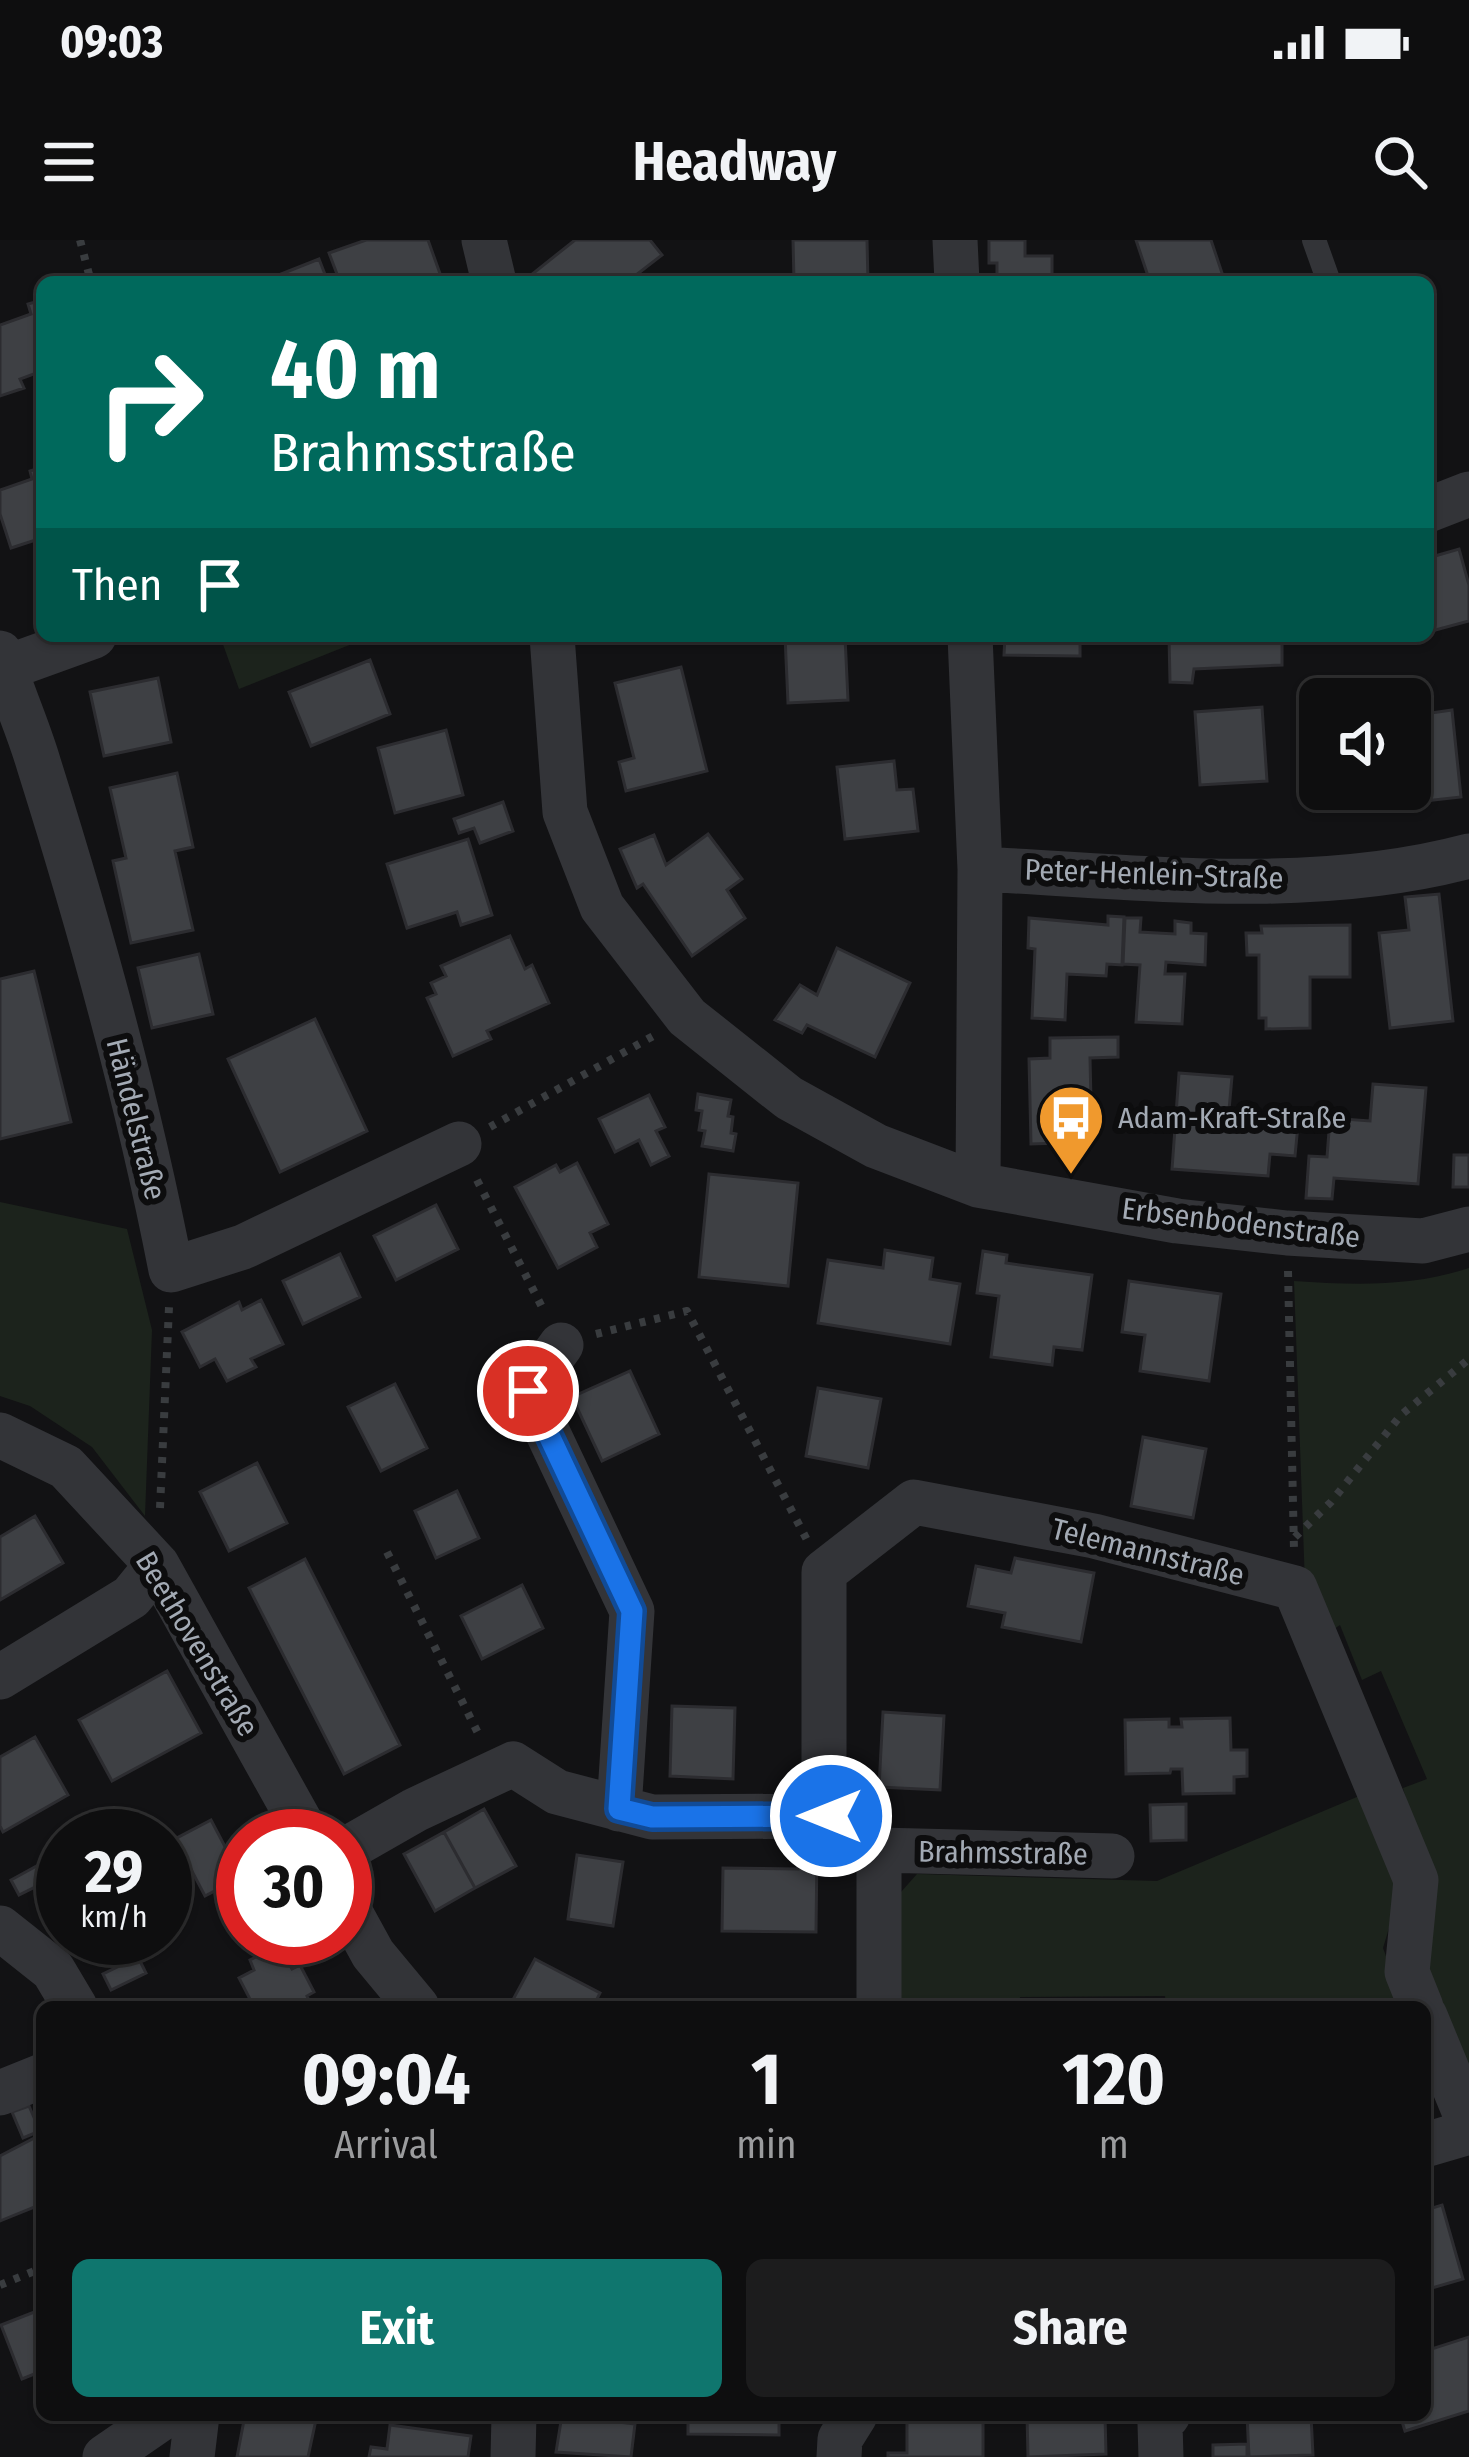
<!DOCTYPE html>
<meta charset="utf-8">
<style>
:root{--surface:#0e0e0f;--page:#1c1c1d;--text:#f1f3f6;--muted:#9b9c9e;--line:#2e2e2f;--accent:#0f766e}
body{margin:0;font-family:"Fira Sans Condensed",sans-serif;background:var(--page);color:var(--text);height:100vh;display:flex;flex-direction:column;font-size:45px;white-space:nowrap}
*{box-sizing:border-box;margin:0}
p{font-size:39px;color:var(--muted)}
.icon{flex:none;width:66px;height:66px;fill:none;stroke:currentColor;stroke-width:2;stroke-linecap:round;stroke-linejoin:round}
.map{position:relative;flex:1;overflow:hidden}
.side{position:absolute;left:36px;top:1761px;width:1395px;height:420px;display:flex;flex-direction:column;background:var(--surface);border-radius:18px;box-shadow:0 3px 9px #0004,0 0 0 3px var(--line)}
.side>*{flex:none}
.guide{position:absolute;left:36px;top:36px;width:1398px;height:366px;border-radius:18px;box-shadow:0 3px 9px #0004,0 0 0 3px var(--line);background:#00695c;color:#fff;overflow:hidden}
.fabs{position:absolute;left:1299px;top:438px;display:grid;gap:24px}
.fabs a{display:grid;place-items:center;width:132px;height:132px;border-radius:18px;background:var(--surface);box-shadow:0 3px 9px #0004,0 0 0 3px var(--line);font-size:60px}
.speed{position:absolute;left:36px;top:1569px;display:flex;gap:24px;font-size:60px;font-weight:700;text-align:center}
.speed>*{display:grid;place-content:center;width:156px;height:156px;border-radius:50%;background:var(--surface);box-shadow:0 3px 9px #0004,0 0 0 3px var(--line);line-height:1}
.speed small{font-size:30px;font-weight:400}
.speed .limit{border:18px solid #d22;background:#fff;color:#111}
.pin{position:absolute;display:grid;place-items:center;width:102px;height:102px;color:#fff;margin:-51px;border:6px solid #fff;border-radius:50%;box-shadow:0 3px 12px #0007}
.me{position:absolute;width:132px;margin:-66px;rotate:270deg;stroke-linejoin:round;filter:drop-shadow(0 0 9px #0008)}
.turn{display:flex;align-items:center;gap:42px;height:252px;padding:0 36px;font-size:54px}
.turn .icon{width:156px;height:156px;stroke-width:2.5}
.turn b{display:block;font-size:84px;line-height:102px}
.then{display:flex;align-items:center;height:114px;padding:0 36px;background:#0003;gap:24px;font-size:45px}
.eta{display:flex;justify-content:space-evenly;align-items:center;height:204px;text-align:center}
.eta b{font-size:72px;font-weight:700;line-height:84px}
.primary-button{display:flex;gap:24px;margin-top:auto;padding:24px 36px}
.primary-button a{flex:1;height:138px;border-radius:18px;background:var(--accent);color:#fff;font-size:48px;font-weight:700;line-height:138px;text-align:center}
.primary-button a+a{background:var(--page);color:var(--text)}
.status{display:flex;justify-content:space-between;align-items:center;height:84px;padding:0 60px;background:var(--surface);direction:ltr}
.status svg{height:33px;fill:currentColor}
header{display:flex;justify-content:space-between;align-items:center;height:156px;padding:0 36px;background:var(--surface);font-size:54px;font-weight:700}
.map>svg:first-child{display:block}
</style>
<div class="status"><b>09:03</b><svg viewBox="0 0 49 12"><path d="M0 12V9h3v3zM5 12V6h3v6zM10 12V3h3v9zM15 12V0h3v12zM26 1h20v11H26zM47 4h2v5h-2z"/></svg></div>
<header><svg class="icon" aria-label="menu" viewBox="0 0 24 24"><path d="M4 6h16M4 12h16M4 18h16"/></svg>Headway<svg class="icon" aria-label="search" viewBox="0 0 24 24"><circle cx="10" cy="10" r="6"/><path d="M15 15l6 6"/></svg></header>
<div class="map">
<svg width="1469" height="2217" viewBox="0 0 1469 2217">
<rect width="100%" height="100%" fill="#121214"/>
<path fill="#1c231c" d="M220,396H372L239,449Z
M0,962L127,989L152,1090L145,1276L92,1207L30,1166L0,1156Z
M1469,1028V1836L1421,1730L1435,1660L1403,1548L1427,1539L1381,1431L1362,1440L1340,1385L1328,1393L1305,1344L1294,1041C1354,1045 1412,1047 1469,1028Z
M1364,1554L1402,1645L1383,1708L1405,1767H1166L1165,1756L1020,1757L1019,1767H897L901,1652L917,1634L1157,1641Z"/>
<path fill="#3e4044" stroke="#2c2c30" stroke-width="3" d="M366,0H428L443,42H340L329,13Z
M575,0H650L662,15L627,42H533L531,35Z
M793,0H867L868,42H794Z
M989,0H1025V16H1052V42H997V23H989Z
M1136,0H1211L1225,42H1150Z
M319,19L328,42H261Z
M42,60V131L20,139L24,148L0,156V85L31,74L28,64Z
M42,227V298L11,308L0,274V250L32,239L30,231Z
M1459,309L1469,345V381L1428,392V318Z
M785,396H845L848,460L788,463Z
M1005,396H1080V416L1004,415Z
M1185,396H1282V425L1194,429L1192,443L1170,442L1169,397Z
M370,420L390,474L311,506L289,452Z
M681,427L707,531L626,551L619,522L634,518L615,443Z
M158,438L171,502L104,516L90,452Z
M1262,467L1267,541L1200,545L1195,472Z
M1452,470L1461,557L1353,569L1351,549H1410V476Z
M446,490L463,555L395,573L378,508Z
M894,521L897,550L913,549L918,591L845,599L837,527Z
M177,533L193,607L175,611L193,690L131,703L113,621L126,618L110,548Z
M503,562L513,591L480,603L474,588L459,593L454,579Z
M708,594L742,639L727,650L745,678L692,716L643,644L637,648L620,609L654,595L666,625Z
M468,599L492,675L461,685L457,672L407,688L387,624Z
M1439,654L1453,781L1390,788L1379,693L1409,690L1405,657Z
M1108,676L1124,677L1122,725L1107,724L1106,736L1067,734L1065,780L1032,778L1035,709L1028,708L1029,678L1108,685Z
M1125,678H1141L1140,692L1175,694V681L1191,683V693L1206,694L1205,725L1166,722L1165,734H1185L1182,784L1136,782L1140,725L1123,724Z
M1350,685V737H1310V788L1266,789V778H1259V715H1247L1246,693H1262L1261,686Z
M510,696L525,729L532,725L549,763L487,791L491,799L453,816L427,758L436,754L431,743L446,736L441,726Z
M837,708L910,743L875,817L807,785L802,793L775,780L800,745L817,755Z
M199,714L213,774L152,788L138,728Z
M34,731L71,882L0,899V739Z
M315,779L367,891L280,932L228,819Z
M1118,797V817L1090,818L1092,902L1031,904L1029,819L1050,818V798Z
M1179,833L1232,837L1229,870L1299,875L1295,916L1270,914L1268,936L1172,929Z
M1373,844L1426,848L1418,944L1334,938L1332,959L1306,958L1309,916L1327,917L1330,878L1370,881Z
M698,854L731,860L728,876L733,877L731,893L736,894L733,911L702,906L705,891L699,890L702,871L696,870Z
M649,855L665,887L656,891L669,916L651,925L639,900L615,912L599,879Z
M1454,915H1469V947H1453Z
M577,923L608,984L590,993L597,1007L558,1028L515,947L556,925L560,932Z
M709,934L798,943L788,1046L699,1037Z
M436,965L458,1009L396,1040L374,996Z
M885,1010L933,1018L930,1039L960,1044L950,1104L818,1083L828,1020L883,1028Z
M983,1011L1007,1015L1006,1023L1092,1035L1082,1110L1054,1107L1052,1125L991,1117L999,1056L977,1053Z
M340,1014L360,1057L303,1084L283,1041Z
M1129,1041L1221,1054L1209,1141L1140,1131L1145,1095L1122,1092Z
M261,1060L283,1104L251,1119L256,1127L227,1141L215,1119L200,1127L182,1092L239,1062L242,1070Z
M630,1131L659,1194L602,1221L572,1157Z
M395,1144L427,1208L381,1231L348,1167Z
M818,1148L881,1159L868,1228L806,1216Z
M1143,1197L1206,1209L1193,1278L1131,1266Z
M257,1223L287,1283L229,1311L200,1252Z
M457,1251L479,1298L436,1318L415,1271Z
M35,1276L63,1323L0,1360V1297Z
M1015,1318L1094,1333L1081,1402L1002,1387L1005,1373L968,1366L976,1326L1011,1333Z
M305,1319L400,1505L344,1534L249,1348Z
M522,1345L543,1388L482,1419L461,1376Z
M167,1431L201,1493L112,1541L79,1480Z
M672,1466L735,1468L733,1539L670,1536Z
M883,1472L944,1476L940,1550L879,1547Z
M1230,1478L1231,1510H1247V1536L1234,1537V1553L1183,1554L1182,1529H1171L1170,1533L1126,1534L1125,1480L1169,1479V1487H1182L1181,1479Z
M35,1497L68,1555L3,1592L0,1586V1517Z
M1186,1564V1600L1151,1601L1150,1565Z
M484,1569L516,1626L475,1648L444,1592Z
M211,1580L241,1637L205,1656L175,1599Z
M444,1592L475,1648L435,1671L404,1614Z
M798,1610H817L816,1692L722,1691L723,1628L798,1629Z
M577,1615L623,1622L613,1686L568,1679Z
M42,1623L51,1639L19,1655L11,1640Z
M96,1698H162L110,1725Z
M279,1705L292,1729L300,1725L314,1752L307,1756L312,1767H254L239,1738L254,1730L250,1720Z
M138,1717L146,1733L111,1750L103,1734Z
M535,1719L600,1753L593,1767H509Z
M29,1866L40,1891L23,1898L12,1872Z
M42,1894V1964L0,1981V1916Z
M1442,1965L1463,2039L1425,2050V1970Z
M42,2069V2131L22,2139L1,2085Z
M1469,2097V2171L1405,2191L1400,2175H1425V2111Z
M245,2175H317L308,2217H237Z
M562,2175L635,2184L631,2217L556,2212Z
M688,2175H779V2195L688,2194Z
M907,2175H983V2217H888V2213H907Z
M1027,2175H1105L1106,2214L1028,2217Z
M1247,2175H1311L1313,2215L1249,2217Z
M390,2185L471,2196L468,2217H369L371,2207L387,2209Z
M1247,2204V2217H1213V2205Z"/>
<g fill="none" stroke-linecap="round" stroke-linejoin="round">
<path stroke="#393c3f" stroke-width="8" stroke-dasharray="6 9" stroke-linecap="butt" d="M80,0L91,42
M490,887L655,795
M477,940L544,1071
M1288,1031L1294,1310
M596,1094L687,1071L807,1300
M160,1268L169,1067
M1295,1297L1331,1262L1401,1175L1469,1119
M387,1312L480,1497
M0,2045L42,2028"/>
<path stroke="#333438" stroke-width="24" d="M1314,0L1329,42"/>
<path stroke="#333438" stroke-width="45" d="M484,0L494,42
M955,0L957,42
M1428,270L1469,254
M552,396L565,572L602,667L687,777L789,858L876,906L978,945L1177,981L1287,993L1423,1001L1469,989
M970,396L980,629L978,945
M0,413C11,451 28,487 39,525C91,690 138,860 171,1030L243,1007L459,904
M0,430L94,396
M980,629C1141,637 1311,658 1469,616
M561,1105L528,1151L632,1371L619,1569
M0,1195L66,1227L157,1325L308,1596
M0,1437L131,1357L157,1325
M831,1576L824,1528V1332L914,1262L1094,1296L1295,1348L1416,1640L1407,1732L1421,1767
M345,1610L415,1570L513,1524L557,1552L652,1577L831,1576L879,1610L1112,1616
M345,1663L373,1714L417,1767
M0,1688L53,1730L75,1767
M879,1767V1610
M1425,1776L1469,1883
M0,1853L42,1836
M1425,1905L1469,1892
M105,2217L166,2175
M192,2217L197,2175
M513,2217L514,2175
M839,2217L840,2199L855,2175
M1161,2217L1160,2184L1168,2175"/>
</g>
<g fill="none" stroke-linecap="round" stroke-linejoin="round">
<g stroke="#114b97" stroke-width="30">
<path id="route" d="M528,1151L632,1371L619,1569L652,1577L831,1576"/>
</g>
<use href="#route" stroke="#1a73e8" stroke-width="21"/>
</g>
<defs>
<g id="bus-pin" transform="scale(3.45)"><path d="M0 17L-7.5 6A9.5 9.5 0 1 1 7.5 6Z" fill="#f0992d" stroke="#0d0d0e"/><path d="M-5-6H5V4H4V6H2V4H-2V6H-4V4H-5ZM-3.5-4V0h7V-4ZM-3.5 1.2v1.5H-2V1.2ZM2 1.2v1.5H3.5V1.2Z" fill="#fff"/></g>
</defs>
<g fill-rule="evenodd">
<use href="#bus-pin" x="1071" y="878"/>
</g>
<g text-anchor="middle" stroke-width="12" stroke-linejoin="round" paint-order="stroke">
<g font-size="30" fill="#a3aab4" stroke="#0d0d0e">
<text transform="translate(1154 634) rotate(2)" y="10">Peter-Henlein-Straße</text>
<text transform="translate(136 879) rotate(76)" y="10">Händelstraße</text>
<text transform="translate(1241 983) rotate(7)" y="10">Erbsenbodenstraße</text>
<text transform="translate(1148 1312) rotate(14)" y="10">Telemannstraße</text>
<text transform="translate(197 1404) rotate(59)" y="10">Beethovenstraße</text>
<text transform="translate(1003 1613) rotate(1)" y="10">Brahmsstraße</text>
</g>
<g font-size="30" fill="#a3aab4" stroke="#0d0d0e" text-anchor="start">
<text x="1118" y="888">Adam-Kraft-Straße</text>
</g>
</g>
</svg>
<div class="fabs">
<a><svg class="icon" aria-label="sound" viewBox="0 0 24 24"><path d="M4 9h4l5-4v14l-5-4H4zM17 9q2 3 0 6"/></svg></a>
</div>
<div class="speed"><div>29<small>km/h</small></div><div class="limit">30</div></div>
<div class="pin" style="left:528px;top:1151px;background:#d93025"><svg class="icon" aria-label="arrive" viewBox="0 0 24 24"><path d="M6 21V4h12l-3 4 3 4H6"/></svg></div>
<svg class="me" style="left:831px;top:1576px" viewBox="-20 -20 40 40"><circle r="17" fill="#1a73e8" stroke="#fff" stroke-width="3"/><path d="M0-11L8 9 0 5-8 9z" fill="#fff"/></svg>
<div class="guide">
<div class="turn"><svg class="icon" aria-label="right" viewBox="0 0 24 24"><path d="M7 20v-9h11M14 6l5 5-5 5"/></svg><div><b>40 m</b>Brahmsstraße</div></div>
<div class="then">Then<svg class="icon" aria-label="arrive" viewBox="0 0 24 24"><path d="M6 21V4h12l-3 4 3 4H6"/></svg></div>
</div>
<section class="side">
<div class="eta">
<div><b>09:04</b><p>Arrival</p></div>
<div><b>1</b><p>min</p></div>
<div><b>120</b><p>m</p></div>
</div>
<div class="primary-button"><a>Exit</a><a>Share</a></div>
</section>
</div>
